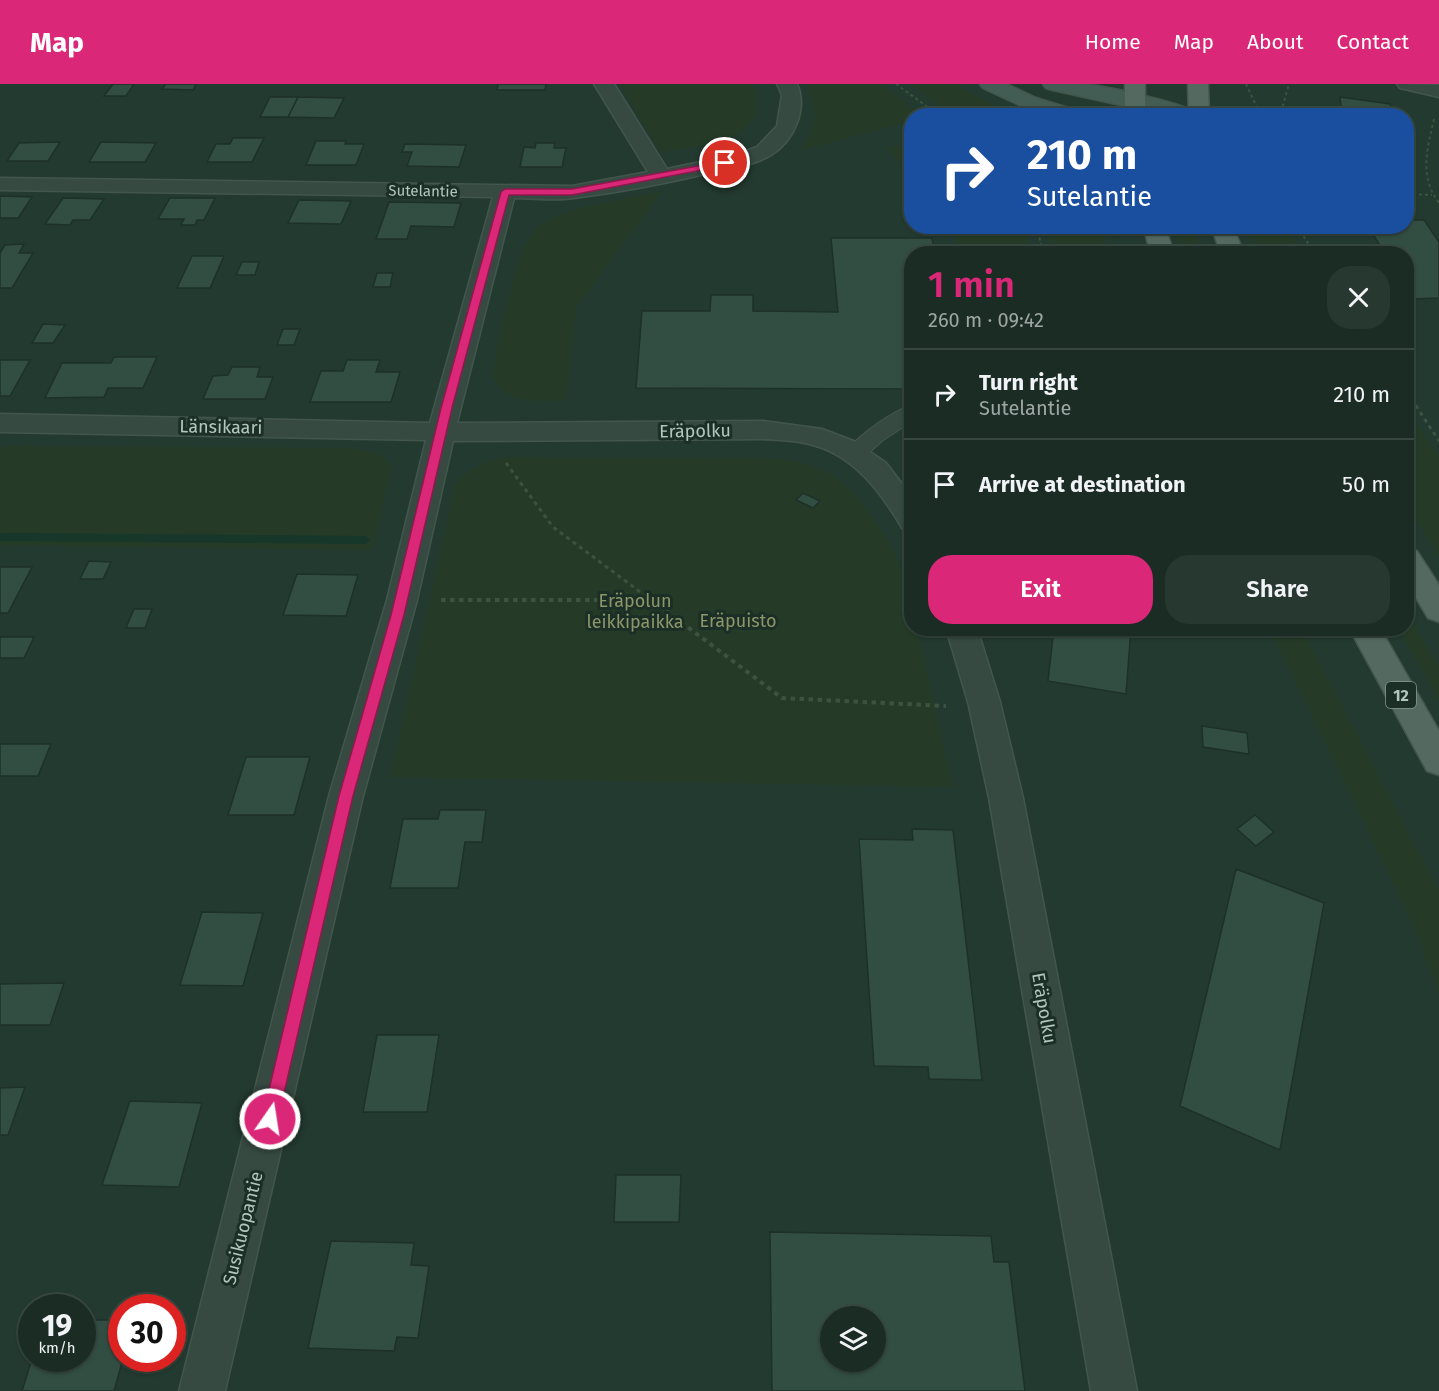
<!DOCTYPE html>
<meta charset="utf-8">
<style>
:root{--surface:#1a2c24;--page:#273831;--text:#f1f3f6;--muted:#9fa7a6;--line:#384841;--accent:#db2777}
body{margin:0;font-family:"Fira Sans",sans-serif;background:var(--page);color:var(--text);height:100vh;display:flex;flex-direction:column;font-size:22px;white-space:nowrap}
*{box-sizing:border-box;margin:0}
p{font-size:20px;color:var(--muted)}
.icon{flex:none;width:33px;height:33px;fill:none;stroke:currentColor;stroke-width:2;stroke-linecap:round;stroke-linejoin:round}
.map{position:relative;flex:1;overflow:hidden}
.details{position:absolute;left:904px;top:162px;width:510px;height:390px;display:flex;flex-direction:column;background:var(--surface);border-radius:24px;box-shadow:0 2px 4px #0004,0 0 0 2px var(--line)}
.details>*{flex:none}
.top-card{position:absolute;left:904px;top:24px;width:510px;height:126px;border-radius:24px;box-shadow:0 2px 4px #0004,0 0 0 2px var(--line);background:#1a4fa0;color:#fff;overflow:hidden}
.buttons{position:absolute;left:820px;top:1222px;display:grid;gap:12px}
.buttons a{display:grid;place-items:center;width:66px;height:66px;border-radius:50%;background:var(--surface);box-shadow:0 2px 4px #0004,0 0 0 2px var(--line);font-size:30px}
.speed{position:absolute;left:18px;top:1210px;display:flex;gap:12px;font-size:30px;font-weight:700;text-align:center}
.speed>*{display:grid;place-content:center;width:78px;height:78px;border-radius:50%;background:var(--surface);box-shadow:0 2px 4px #0004,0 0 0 2px var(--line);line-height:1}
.speed small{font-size:15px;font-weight:400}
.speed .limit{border:9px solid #d22;background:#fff;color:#111}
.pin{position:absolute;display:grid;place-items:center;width:51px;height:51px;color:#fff;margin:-26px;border:3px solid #fff;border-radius:50%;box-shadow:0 2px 6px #0007}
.me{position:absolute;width:66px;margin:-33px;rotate:13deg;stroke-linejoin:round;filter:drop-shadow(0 0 4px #0008)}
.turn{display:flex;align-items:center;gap:21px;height:126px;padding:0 24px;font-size:27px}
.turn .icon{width:78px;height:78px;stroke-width:2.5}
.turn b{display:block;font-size:42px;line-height:51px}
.round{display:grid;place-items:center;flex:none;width:63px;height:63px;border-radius:24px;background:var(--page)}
.summary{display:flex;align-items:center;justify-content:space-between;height:102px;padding:0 24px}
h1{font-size:36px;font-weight:600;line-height:45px;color:var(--accent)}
.cta{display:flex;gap:12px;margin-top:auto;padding:12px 24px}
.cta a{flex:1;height:69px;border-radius:24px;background:var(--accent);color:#fff;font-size:24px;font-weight:600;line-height:69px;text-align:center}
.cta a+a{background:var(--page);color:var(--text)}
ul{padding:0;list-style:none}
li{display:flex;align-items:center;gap:18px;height:90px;padding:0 24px;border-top:2px solid var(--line)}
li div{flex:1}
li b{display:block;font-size:22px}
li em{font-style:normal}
header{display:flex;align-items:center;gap:36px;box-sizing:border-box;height:84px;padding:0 30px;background:var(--accent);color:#fff}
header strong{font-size:28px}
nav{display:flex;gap:33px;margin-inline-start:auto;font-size:21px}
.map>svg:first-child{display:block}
</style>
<header>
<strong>Map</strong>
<nav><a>Home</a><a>Map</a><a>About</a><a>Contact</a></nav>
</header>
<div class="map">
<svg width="1439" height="1307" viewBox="0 0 1439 1307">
<rect width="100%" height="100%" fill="#233a30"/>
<path fill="#253b27" d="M620,0H753L756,7L757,31L740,49L708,61L660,68Z
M806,0H881L915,26L912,34L903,39L799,67C819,42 816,29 806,0Z
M911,0H955L991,20L1021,31H952Z
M912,59V90L886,64Z
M662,107L576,224L566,317C535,315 507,324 492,291C499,259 514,156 542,140C571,122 627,115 662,107Z
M953,143H1024L1031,169H959Z
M1045,143H1102L1107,160L1089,169H1053Z
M1173,143H1193L1202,169H1183Z
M1249,143H1285L1301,169H1259Z
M1407,326L1439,372V472L1407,422Z
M6,362L351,364C368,367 384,368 392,384L372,466L0,461V365Z
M508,373C572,374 635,374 699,374C736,375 788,370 821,385C842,395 855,410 868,428C895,464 912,498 912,544L917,545L953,703L390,693L455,400C471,383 484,377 508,373Z
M1407,528L1439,583V616L1398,545L1407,544Z
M1270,545H1302L1439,807V911L1414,842Z"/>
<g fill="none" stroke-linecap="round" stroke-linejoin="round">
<path fill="#16372a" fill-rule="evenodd" d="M0,449L365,452L371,456L365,460L0,457Z"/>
</g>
<path fill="#324e42" stroke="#1e3129" stroke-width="1.5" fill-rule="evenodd" d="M113,0H134L126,12H104Z
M166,0H196L193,6L162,5Z
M498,0H546L545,6H497Z
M270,13H298L288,33H260Z
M298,13L344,14L334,34L288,33Z
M1340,13L1390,20L1393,32H1342Z
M233,54H264L252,78H207L216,60H230Z
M316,57H346L345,60H364L356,81H306Z
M60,58L48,77H7L19,59Z
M101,58L156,59L145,78H89Z
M536,59H555L554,64H566L562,83H520L524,63L535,64Z
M405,60L466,61L459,83L407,82L412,68H402Z
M0,112L32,113L18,134H0Z
M63,114L104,115L90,136H73L70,141L45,140Z
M170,114H215L204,136H197L195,141H181L184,135H158Z
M299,116L351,117L341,140L288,139Z
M389,118L461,119L454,143L411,142L407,155H376Z
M1407,136H1424L1439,158V214L1413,215L1407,205V170H1385L1368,142H1407Z
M1106,142H1116L1119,152L1109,151Z
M831,154H932L935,170H912V225H909L912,244V305L636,304L642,227H710L711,211H753V227L838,228Z
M24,160L19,169H33L12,204H0V169L5,161Z
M192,172H224L210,204H177Z
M242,178H259L255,191H236Z
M377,189H393L390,203H373Z
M43,240L65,241L53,259H32Z
M283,245H300L294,261H277Z
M114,273H157L143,304H108L104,313L45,314L62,279H111Z
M0,276H30L10,312H0Z
M347,276H380L376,288H400L391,318H310L321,287H343Z
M232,283H260L257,293H273L265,315H203L213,292L228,291Z
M803,409L820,417L813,424L796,416Z
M89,477L111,478L103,495H80Z
M0,483H32L8,529H0Z
M297,490L358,491L346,532L283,531Z
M134,525H152L145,544H126Z
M1054,544H1131L1126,610L1048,597Z
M0,553H34L24,574H0Z
M1202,642L1247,649L1249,670L1203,663Z
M0,660H51L38,692H0Z
M246,673H310L294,731H228Z
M440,726H486L482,758H465L458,804H390L403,735H438Z
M1255,731L1274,748L1256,762L1237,745Z
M912,745L953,746L982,996L929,995L928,983L874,982L859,755L913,756Z
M1236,785L1324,819L1280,1066L1180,1022Z
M202,828L263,829L243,902L180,901Z
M64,899L50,941H0V900Z
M377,951H439L427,1028H363Z
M25,1003L8,1051H0V1004Z
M130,1017L202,1019L179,1103L102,1101Z
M616,1091H681L679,1138H614Z
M770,1148L991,1152L994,1178H1009L1025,1307H772ZM831,1233H876V1278H831Z
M331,1157L414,1159L411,1181L429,1182L418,1254L397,1253L394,1267L308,1264Z
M82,1236H122L123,1275L114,1307H22L32,1275H82Z"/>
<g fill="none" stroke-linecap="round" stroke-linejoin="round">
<g stroke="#43564e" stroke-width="2">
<path id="service" d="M912,321V337L882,357L862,375L855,377L848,375L845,370C855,353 893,327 912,321Z"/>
</g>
<g stroke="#43564e" stroke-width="3">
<path id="minor" d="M594,0H614L667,85L738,70L757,63L777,42L782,11L777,0H797C808,25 794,57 771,71C755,81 733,84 714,88C668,99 621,108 574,114C555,117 534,114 514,114L457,339L763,337L822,345L856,358L886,379L912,413V447L902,444C881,408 853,370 809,360C795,356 778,356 763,355L453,357L417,516L363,712L225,1307H179L329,712L387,516L426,356L0,348V330L430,339L493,113L0,106V94L572,102L648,88Z
M1397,0L1439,1V13L1400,4Z
M946,544H977L1000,618L1023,714L1137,1307H1091L989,714L968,618Z"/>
</g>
<g stroke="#43564e" stroke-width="3">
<path id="secondary" d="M980,0H1006L1036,14L1081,28L1084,32H1052L1022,22L983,4Z
M1043,0C1056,0 1068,0 1081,0C1099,1 1192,20 1201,32H1171L1053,6L1046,4Z"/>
</g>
<g stroke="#43564e" stroke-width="3">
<path id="primary" d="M1125,0H1145V32H1125Z
M1188,0H1208L1209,32H1189Z
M1143,142H1165L1174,170H1151Z
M1211,142H1233L1244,170H1221Z
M1407,464L1417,467L1439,501V538L1428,534L1407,499Z
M1349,544H1380L1439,647V691L1427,687Z"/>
</g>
<path stroke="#3d533f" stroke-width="2" stroke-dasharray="3 3" stroke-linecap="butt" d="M896,0L940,32
M1246,0L1261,32
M1276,32L1281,28L1289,0
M1434,35C1427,66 1419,92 1439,119
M1407,110L1432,111
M1036,142L1044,170
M1297,142L1315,170
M1103,170L1125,162"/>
<path stroke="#3d533f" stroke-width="3" stroke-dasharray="4 4" stroke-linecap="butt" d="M1407,308L1439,357
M506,379L553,443L647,513"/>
<path stroke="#3d533f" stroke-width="4" stroke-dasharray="4.5 4.5" stroke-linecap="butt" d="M645,511L782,614L946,622
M441,516H650"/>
<use href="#service" fill="#364a42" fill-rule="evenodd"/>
<use href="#minor" fill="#364a42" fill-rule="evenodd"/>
<use href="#secondary" fill="#445d54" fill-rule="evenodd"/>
<use href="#primary" fill="#546a61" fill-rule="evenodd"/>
</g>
<path fill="#db2777" stroke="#8e194d" stroke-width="1.5" d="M725,77L728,78V81L572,111H509L452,324L404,531L353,712L278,1035L276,1041L270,1043L264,1041L262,1035L339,712L391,531L441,324L501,108L505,105H572Z"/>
<g text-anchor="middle" stroke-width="6" stroke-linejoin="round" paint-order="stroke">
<g font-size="15" fill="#b1c6be" stroke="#1c2f27">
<text transform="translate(423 107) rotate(1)" y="5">Sutelantie</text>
</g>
<rect fill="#1c2f27" stroke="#849991" stroke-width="1.5" x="1386" y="598" width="30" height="26" rx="4.5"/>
<g font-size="16" font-weight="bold" fill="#b1c6be">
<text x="1401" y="617">12</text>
</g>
<g font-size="18" fill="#b1c6be" stroke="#1c2f27">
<text transform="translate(221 343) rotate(1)" y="6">Länsikaari</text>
<text transform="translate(695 347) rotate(-1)" y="6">Eräpolku</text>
<text transform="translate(1044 924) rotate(80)" y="6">Eräpolku</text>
<text transform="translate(243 1144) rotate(-76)" y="6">Susikuopantie</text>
</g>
<g font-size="18" fill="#8c9669" stroke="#1c2f27">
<text x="635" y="523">Eräpolun<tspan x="635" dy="21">leikkipaikka</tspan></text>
<text x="738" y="543">Eräpuisto</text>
</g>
</g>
</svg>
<div class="buttons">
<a><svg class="icon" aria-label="layers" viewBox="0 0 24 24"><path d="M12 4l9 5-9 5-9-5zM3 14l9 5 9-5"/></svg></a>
</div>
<div class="speed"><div>19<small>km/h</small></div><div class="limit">30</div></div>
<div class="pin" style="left:725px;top:79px;background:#d93025"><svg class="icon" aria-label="arrive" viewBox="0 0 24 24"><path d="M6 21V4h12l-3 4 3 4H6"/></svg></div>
<svg class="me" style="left:270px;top:1035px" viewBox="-20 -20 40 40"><circle r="17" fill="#db2777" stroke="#fff" stroke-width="3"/><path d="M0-11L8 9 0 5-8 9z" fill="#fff"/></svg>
<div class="top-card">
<div class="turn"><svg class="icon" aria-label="right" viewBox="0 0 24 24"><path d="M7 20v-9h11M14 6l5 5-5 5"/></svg><div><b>210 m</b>Sutelantie</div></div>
</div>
<section class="details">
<div class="summary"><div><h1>1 min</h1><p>260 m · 09:42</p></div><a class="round"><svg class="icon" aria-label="close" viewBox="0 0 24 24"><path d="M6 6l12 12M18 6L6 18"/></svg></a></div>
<ul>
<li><svg class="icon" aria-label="right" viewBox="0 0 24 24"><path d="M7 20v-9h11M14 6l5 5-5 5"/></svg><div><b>Turn right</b><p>Sutelantie</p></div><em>210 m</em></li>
<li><svg class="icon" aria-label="arrive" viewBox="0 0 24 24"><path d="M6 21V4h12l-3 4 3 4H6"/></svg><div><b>Arrive at destination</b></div><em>50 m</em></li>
</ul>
<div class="cta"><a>Exit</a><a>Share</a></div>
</section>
</div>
